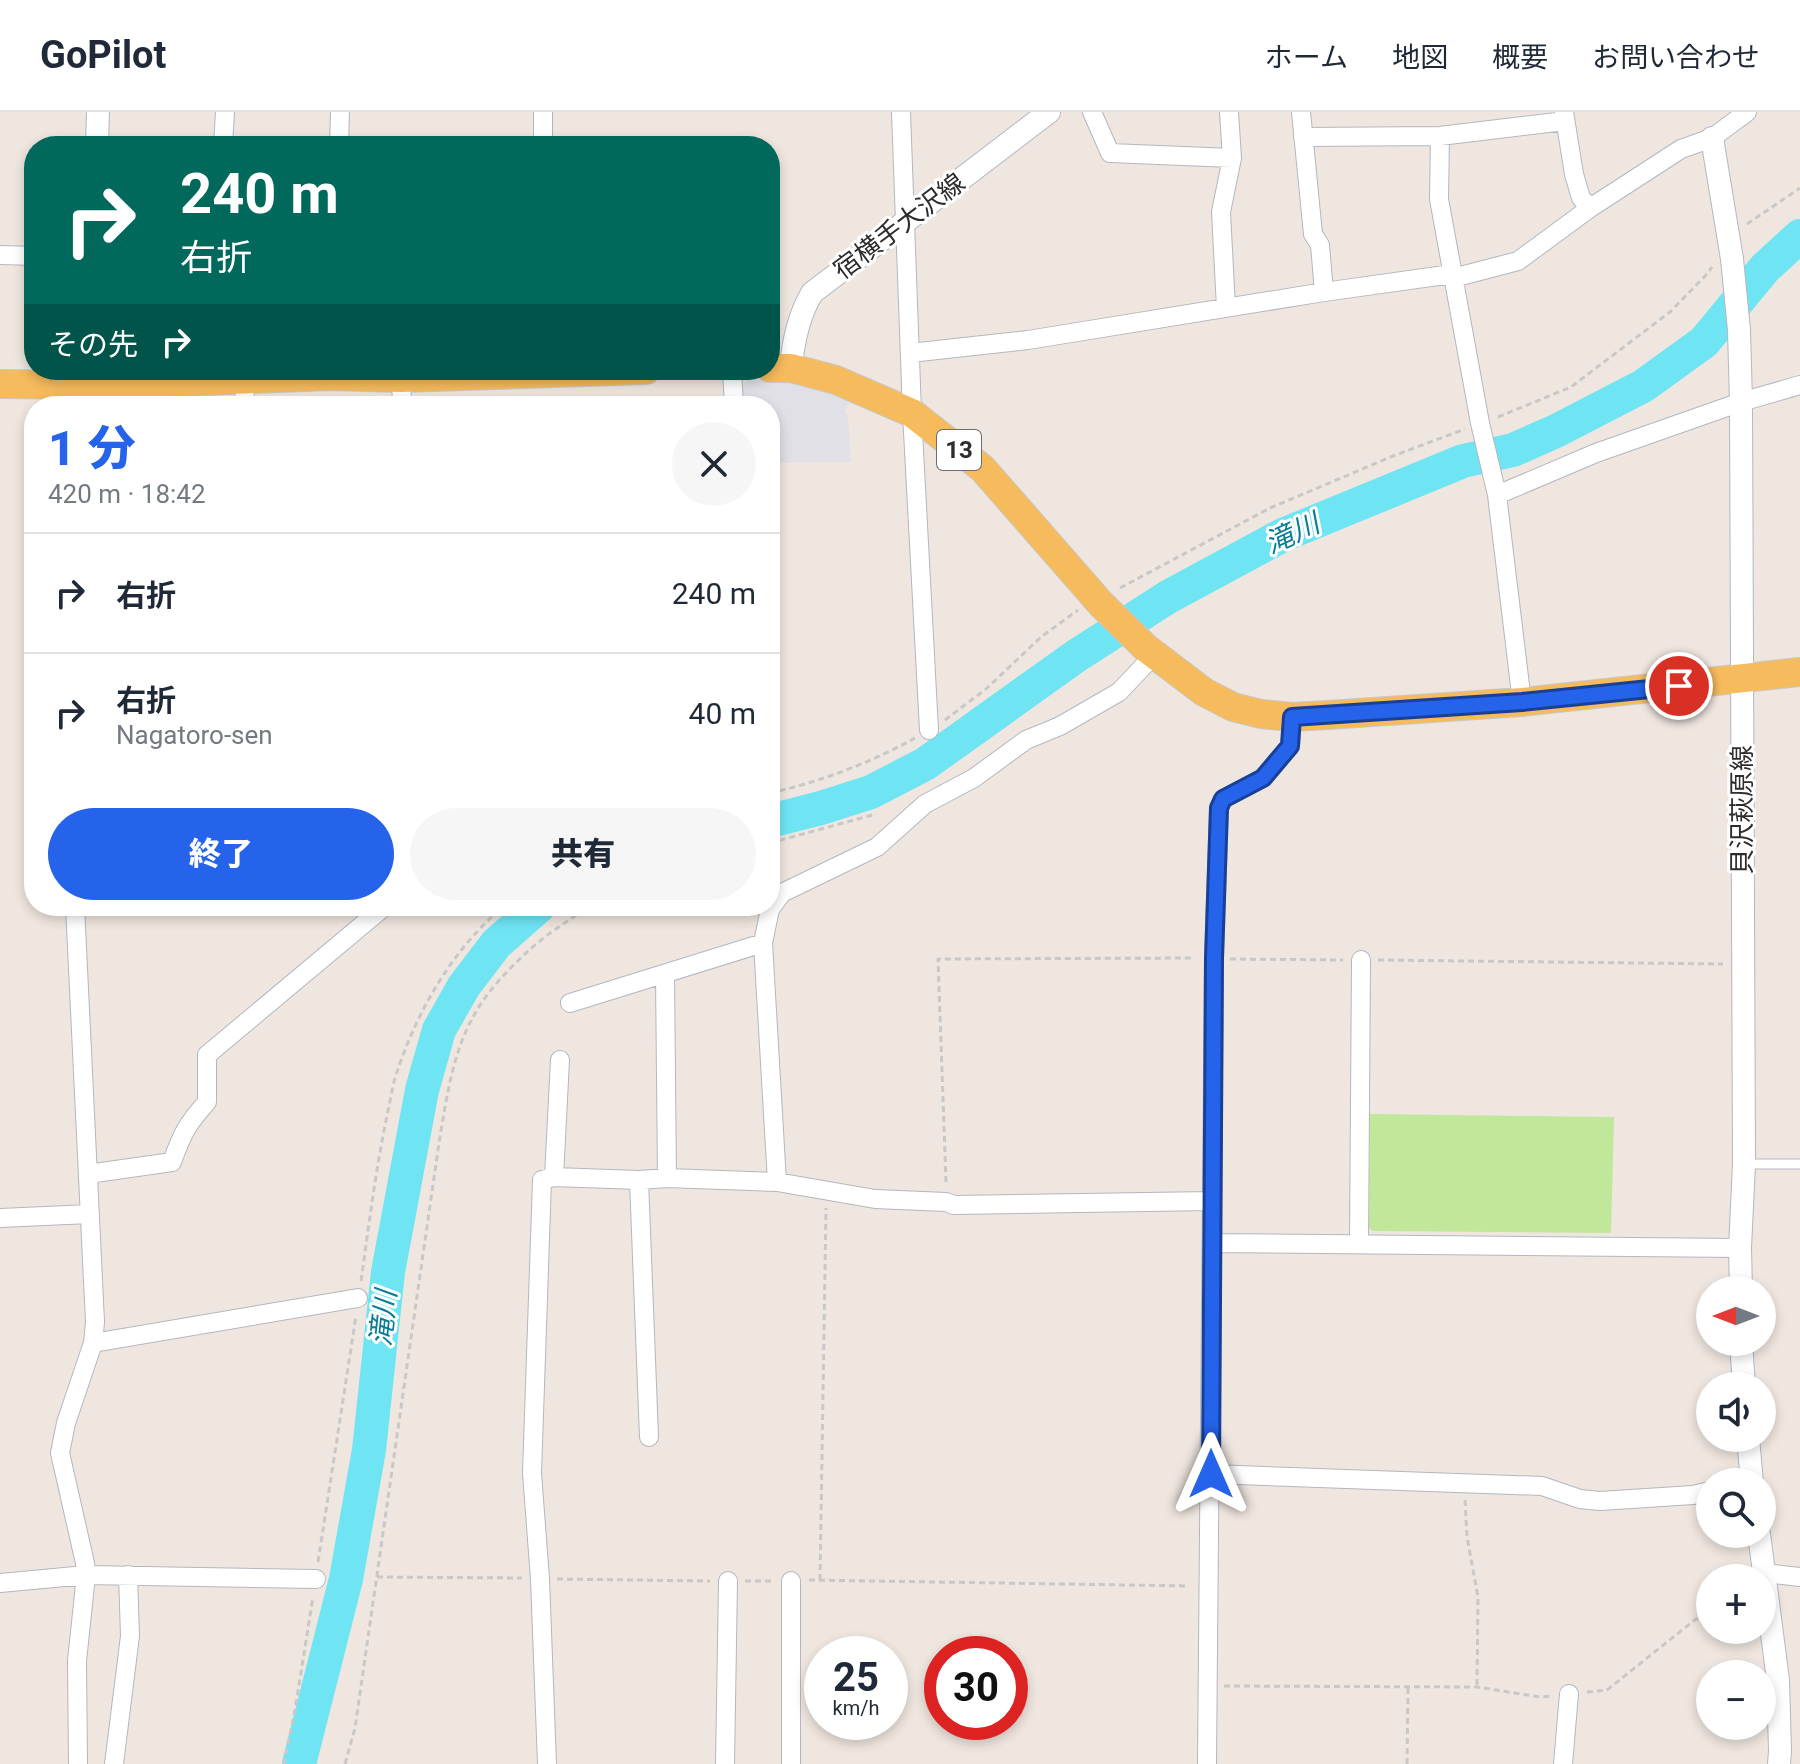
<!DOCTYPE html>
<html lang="ja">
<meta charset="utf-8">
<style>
:root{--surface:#fff;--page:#f6f6f7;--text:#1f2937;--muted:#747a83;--line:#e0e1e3;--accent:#2563eb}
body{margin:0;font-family:Roboto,"Noto Sans JP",sans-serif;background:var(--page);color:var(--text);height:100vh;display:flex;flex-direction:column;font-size:30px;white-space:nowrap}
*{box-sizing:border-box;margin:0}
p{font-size:26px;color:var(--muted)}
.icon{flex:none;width:44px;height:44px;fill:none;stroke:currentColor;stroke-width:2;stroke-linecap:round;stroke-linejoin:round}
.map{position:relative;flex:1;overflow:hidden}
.drawer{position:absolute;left:24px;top:284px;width:756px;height:520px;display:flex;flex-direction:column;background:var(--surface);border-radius:32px;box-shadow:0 4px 12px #0003}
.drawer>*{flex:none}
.top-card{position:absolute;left:24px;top:24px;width:756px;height:244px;border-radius:32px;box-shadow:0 4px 12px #0003;background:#00695c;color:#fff;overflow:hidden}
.needle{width:52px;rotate:270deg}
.controls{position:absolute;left:1696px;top:1164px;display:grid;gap:16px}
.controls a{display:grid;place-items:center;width:80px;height:80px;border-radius:50%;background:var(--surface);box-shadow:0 4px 12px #0003;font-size:40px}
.speed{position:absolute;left:804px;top:1524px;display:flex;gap:16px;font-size:40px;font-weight:700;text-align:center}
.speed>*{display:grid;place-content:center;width:104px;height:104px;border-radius:50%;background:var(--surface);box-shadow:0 4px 12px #0003;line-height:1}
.speed small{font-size:20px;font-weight:400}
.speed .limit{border:12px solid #d22;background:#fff;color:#111}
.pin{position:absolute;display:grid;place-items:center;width:68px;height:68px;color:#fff;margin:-34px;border:4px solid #fff;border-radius:50%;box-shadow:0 2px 8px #0007}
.me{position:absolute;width:88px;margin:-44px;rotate:0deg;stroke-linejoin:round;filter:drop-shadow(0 0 6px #0008)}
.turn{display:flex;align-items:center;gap:28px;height:168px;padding:0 24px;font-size:36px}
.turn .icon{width:104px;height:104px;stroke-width:2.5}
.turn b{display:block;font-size:56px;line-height:68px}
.then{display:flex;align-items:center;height:76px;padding:0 24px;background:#0003;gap:16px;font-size:30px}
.round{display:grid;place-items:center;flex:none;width:84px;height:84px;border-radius:42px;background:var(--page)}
.headline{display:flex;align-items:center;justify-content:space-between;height:136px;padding:0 24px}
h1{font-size:48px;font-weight:800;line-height:60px;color:var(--accent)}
.cta{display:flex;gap:16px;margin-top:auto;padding:16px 24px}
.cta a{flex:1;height:92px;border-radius:48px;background:var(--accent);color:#fff;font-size:32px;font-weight:800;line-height:92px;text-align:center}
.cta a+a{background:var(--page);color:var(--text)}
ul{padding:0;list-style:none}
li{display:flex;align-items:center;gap:24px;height:120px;padding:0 24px;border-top:2px solid var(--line)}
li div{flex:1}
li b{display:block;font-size:30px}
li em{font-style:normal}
header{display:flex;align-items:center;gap:48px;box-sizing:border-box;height:112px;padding:0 40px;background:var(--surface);border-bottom:2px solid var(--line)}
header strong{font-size:38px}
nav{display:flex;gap:44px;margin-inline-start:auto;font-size:28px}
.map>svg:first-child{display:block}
</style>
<header>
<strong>GoPilot</strong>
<nav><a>ホーム</a><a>地図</a><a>概要</a><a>お問い合わせ</a></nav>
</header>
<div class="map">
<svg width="1800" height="1652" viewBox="0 0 1800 1652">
<rect width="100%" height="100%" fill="#efe6df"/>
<path fill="#e1e0e7" d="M759,267L786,270L850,287L845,299L848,304L851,350L770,351V294H742L741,278L748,268Z"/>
<path fill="#c0e79a" d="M1370,1002L1614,1005L1611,1121L1373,1119L1369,1116Z"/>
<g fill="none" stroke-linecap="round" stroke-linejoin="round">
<path stroke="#6fe5f4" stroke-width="34" d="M770,709L821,696L871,680L925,652L1076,544L1168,485L1283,423L1463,349L1513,338L1556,319L1643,274L1704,230L1765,156L1800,124
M299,1652L346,1467L369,1338L388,1160L422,978L439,918L464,874L496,832L539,794"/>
<g stroke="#b3b7c1" stroke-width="11">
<path id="service" d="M1744,1052H1800"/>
</g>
<g stroke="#b3b7c1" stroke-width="20">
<path id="minor" d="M543,0V34
M901,0L912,301L929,618
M1092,0L1110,41L1232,46
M1301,0L1313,122L1320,133L1324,180
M1564,0L1574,62L1581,86L1590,96
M1440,24L1439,87L1480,311L1497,383L1522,590
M1303,25L1440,24L1565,9
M223,34L225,0
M339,34L340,0
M0,143L34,144
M1453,166L1518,149L1590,96L1681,37L1712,26L1747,0
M1226,196L1221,100L1232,46L1229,0
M910,241L1028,228L1324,180L1452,162
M732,258L734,294
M401,266L402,294
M244,268L245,294
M1497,383L1596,341L1741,290L1800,273
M75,794L95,1210L93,1231L66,1311L60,1341L85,1451L86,1463L77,1549L78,1652
M665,862L667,1066
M570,891L763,831
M88,1062L172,1050C182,1022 187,1012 207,990V943L385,794
M554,1065L560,948
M639,1068L649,1325
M777,1070L763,831L770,797L782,781L877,735L925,692L974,666L1026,628L1060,614L1119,580L1154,543
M0,1106L90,1102
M1212,1131L1740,1136
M1359,1132L1361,848
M93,1231L358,1186
M1211,1362L1542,1374L1580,1387L1600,1389L1693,1383L1710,1379
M1765,1461L1800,1465
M791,1469V1652
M0,1471L86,1463L316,1467
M114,1652L130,1524L128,1463
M547,1652L540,1467L532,1361L542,1068L554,1065L639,1068L667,1066L777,1070L875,1087L946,1090L954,1093L1211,1089
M725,1652L728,1469
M1207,1652L1214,846L1219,696L1223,687L1263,666L1290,634L1292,605
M1563,1652L1569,1582"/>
</g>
<g stroke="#b3b7c1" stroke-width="24">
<path id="tertiary" d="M1712,26L1732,147L1739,218L1741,290L1744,1052L1740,1136L1741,1178
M97,34L98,0
M791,256C793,229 798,205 812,181L1049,0
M1741,1230L1744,1274
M1748,1326L1752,1370
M1759,1422L1778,1568L1780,1639L1779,1652"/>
</g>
<g stroke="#c8c8c8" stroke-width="30">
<path id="primary" d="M770,256H791L836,268L912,301L983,357L1101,492L1146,536L1204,580L1233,595L1261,602L1292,605L1328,603L1522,590L1800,560
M0,272L100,273L330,264L401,266L646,258"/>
</g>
<path stroke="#c8c8c8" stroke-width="3" stroke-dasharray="6 4" stroke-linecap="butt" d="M1747,112L1800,76
M1498,305L1571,275L1670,200L1707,162L1712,155
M1120,476L1270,396L1393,344L1465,317
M945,608L986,577L1041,525L1078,498
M770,681C820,670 870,651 915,626
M770,731L876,702
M1230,847L1343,848
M1378,848L1723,852
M946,1070L938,847L1195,846
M361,1169C369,1112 376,1055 388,999C391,985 393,970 398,957C419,895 454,836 504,794
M1465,1388L1467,1425L1478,1485L1477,1575
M318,1450L356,1204
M377,1465L522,1466
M557,1467L710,1469
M809,1468L1189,1474
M820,1468L826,1096
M745,1469H774
M1712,1518L1719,1527L1740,1518
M1224,1574L1477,1575L1540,1585L1552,1584
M1587,1580L1607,1578L1696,1507L1704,1508L1710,1515
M284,1652L295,1598L313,1485
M345,1652L355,1616L439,1031C446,989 452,943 473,905C485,882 505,861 524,843C543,824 567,810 589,794
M1407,1652L1408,1576"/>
<use href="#service" stroke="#fff" stroke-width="9"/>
<use href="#minor" stroke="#fff" stroke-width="18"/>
<use href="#tertiary" stroke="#fff" stroke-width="22"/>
<use href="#primary" stroke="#f6bb5d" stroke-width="28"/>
</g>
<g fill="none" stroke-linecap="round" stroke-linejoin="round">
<g stroke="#184099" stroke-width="20">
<path id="route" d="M1211,1362L1214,846L1219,696L1223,687L1263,666L1290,634L1292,605L1522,590L1679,574"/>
</g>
<use href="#route" stroke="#2563eb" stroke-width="14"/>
</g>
<g text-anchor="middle" stroke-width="6" stroke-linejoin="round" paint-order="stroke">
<rect fill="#fff" stroke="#6c6c6c" stroke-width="2" x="937" y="318" width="44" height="40" rx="6"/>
<g font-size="24" font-weight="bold" fill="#2d2d2d">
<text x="959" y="346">13</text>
</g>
<g font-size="26" fill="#2d2d2d" stroke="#fff">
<text transform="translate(899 114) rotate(-37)" y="9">宿横手大沢線</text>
<text transform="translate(1742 698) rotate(-90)" y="9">貝沢萩原線</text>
</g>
<g font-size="28" font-style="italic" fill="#097c97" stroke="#fff">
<text transform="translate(1292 421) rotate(-25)" y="10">滝川</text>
<text transform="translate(383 1206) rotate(-84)" y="10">滝川</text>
</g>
</g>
</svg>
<div class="controls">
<a><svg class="needle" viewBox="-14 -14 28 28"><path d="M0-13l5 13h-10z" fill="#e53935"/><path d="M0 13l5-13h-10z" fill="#747a83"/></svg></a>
<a><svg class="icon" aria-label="sound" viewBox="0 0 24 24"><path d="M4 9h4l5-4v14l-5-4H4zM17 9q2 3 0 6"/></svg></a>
<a><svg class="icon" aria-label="search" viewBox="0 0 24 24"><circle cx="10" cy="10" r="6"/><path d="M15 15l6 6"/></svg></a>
<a>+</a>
<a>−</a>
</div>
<div class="speed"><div>25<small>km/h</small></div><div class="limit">30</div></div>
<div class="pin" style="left:1679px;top:574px;background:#d93025"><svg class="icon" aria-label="arrive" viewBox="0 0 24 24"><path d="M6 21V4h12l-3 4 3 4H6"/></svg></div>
<svg class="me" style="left:1211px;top:1362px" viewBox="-20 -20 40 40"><path d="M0-17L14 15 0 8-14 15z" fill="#2563eb" stroke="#fff" stroke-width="4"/></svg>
<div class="top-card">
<div class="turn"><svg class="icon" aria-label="right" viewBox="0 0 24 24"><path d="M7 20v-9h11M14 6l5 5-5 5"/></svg><div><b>240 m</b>右折</div></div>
<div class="then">その先<svg class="icon" aria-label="right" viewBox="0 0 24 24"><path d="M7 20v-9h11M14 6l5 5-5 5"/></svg></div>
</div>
<section class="drawer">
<div class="headline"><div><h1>1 分</h1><p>420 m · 18:42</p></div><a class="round"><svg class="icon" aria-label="close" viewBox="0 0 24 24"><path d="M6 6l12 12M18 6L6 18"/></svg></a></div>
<ul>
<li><svg class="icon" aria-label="right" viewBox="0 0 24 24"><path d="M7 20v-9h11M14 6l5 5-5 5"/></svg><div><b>右折</b></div><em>240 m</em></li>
<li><svg class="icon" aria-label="right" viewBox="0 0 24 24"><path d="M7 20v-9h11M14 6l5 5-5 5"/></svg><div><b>右折</b><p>Nagatoro-sen</p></div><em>40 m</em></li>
</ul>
<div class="cta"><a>終了</a><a>共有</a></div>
</section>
</div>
